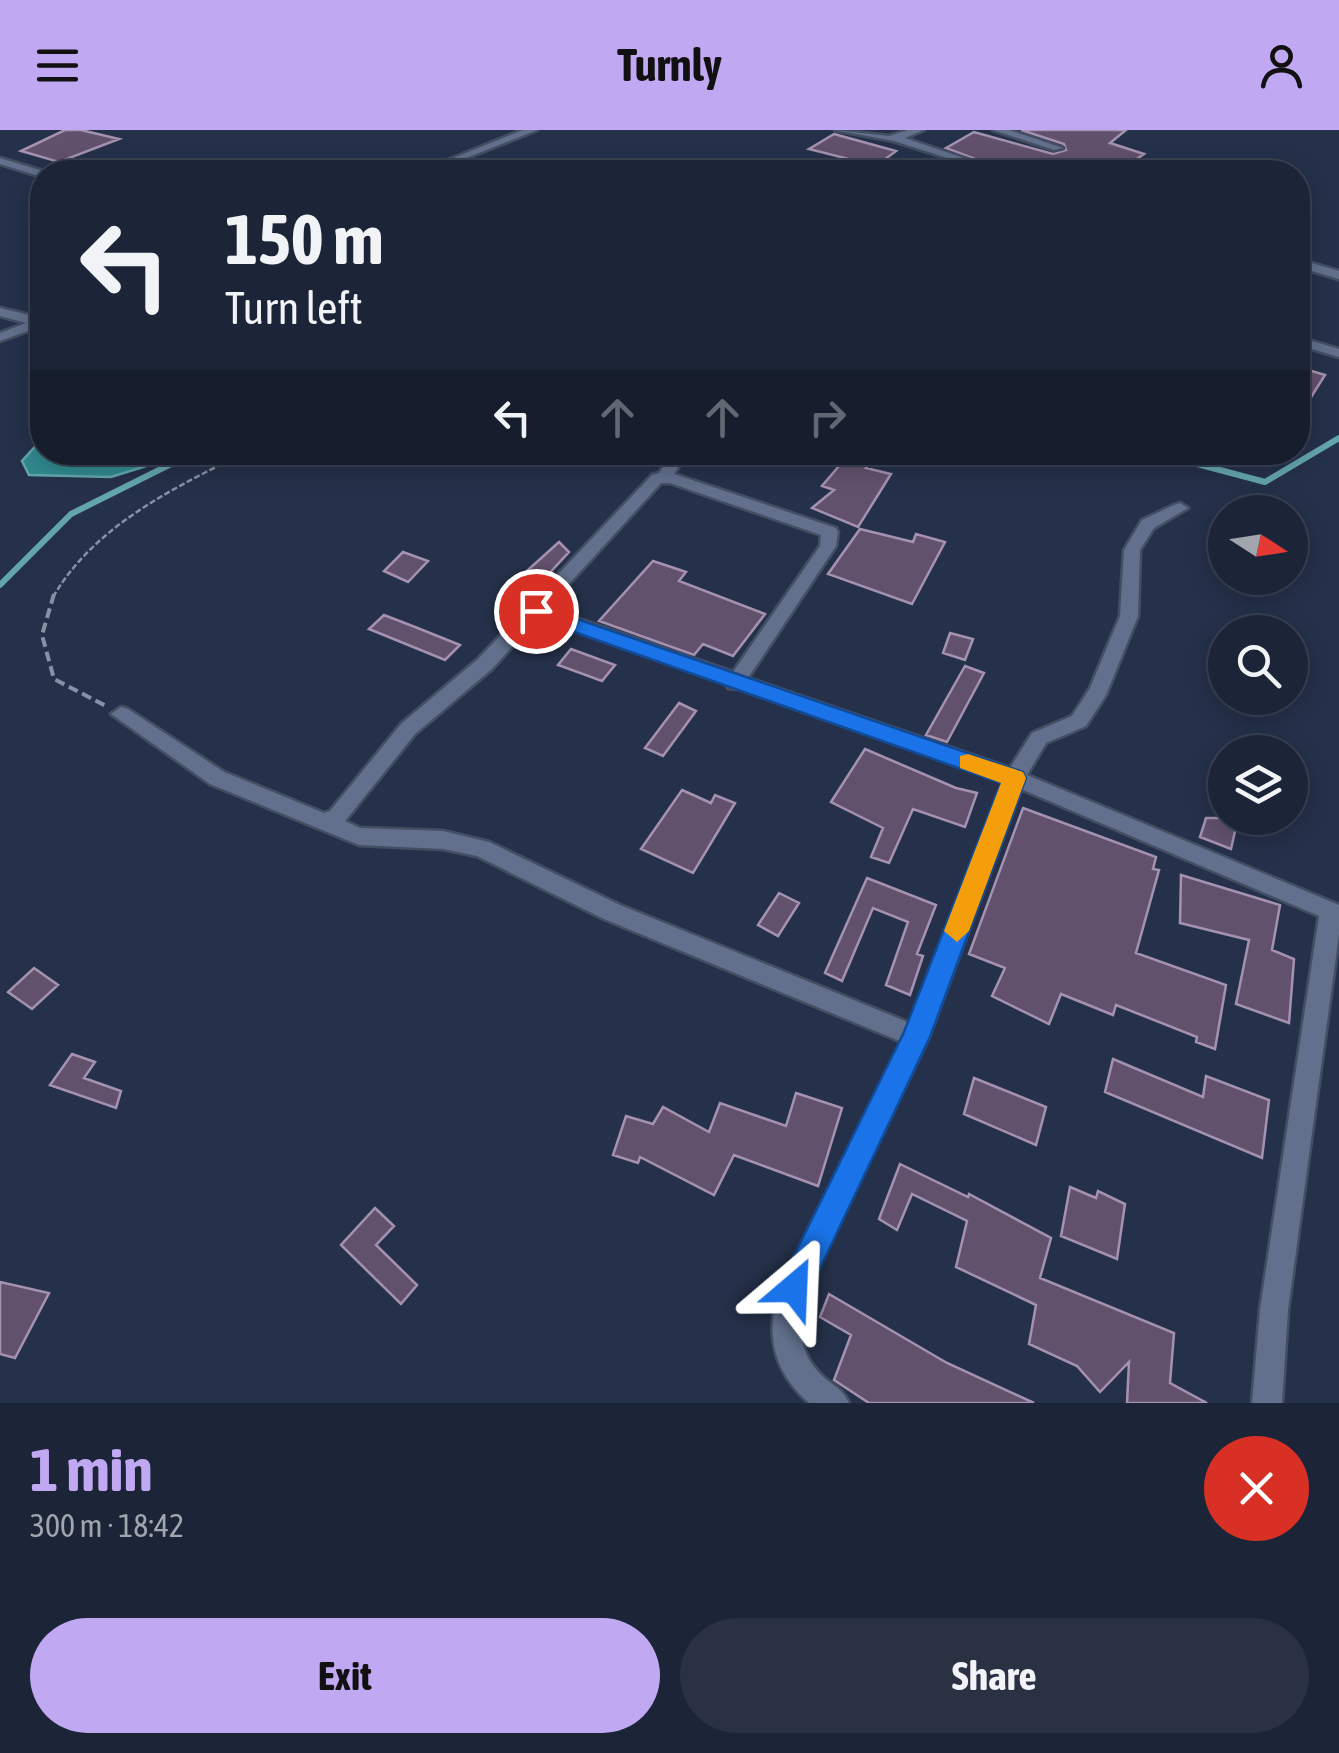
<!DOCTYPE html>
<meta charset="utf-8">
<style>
:root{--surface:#1c2538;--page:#293143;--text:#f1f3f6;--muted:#a0a5ae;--line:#3a4253;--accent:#c0a8f3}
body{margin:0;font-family:"Asap Condensed",sans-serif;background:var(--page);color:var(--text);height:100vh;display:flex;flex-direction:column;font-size:38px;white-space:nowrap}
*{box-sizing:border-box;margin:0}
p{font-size:32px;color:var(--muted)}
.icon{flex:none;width:55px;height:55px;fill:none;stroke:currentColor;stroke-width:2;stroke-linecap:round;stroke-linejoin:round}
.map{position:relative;height:1273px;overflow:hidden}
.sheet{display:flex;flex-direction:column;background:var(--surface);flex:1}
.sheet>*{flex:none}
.banner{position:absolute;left:30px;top:30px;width:1280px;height:305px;border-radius:40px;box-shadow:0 5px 25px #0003,0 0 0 2px var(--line);background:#1c2538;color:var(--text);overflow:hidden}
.needle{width:65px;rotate:102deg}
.controls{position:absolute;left:1208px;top:365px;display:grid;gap:20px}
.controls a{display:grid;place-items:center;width:100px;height:100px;border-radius:50%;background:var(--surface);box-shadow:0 5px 25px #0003,0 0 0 2px var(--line);font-size:50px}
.pin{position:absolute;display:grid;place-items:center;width:85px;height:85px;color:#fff;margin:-42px;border:5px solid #fff;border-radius:50%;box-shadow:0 2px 10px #0007}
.me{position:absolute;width:110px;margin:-55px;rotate:26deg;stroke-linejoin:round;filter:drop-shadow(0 0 8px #0008)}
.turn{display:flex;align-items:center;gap:35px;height:210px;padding:0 30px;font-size:45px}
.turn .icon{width:130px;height:130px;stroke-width:2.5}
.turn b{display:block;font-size:70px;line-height:85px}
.lanes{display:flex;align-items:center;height:95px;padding:0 30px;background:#0003;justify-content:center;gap:50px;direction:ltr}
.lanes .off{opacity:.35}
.round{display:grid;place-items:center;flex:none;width:105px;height:105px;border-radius:52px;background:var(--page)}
.summary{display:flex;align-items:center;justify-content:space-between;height:170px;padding:0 30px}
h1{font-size:60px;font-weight:700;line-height:75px;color:var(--accent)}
.button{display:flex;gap:20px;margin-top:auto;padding:20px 30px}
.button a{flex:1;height:115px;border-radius:60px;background:var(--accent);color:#111;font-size:40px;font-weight:700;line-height:115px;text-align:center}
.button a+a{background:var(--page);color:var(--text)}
header{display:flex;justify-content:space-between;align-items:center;height:130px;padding:0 30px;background:var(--accent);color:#111;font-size:45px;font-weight:700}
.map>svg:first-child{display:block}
</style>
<header><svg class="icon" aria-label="menu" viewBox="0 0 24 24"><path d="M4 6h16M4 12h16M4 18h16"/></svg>Turnly<svg class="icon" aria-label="person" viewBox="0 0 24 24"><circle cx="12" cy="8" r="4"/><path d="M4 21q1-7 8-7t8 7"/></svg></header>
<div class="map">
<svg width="1339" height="1273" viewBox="0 0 1339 1273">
<rect width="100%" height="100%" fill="#25314a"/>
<path fill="#30898e" stroke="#64a5ad" stroke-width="2.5" d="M42,309V322L188,323L111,347L29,345L22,331Z"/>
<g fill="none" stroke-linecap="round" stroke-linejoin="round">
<path stroke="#64a5ad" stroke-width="4" d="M668,42L680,37L706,42"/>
<path stroke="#64a5ad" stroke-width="6" d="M1152,322L1265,352L1339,308
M0,455L71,384L195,322"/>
</g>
<path fill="#62516d" stroke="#a592b0" stroke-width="2.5" d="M65,0H81L119,9L59,32L21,21Z
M1021,0H1126L1110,13L1144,24L1118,42H1009L946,18L974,2L1053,24L1066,20L1064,14Z
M834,4L896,21L876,36L809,19Z
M1298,237L1325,245L1298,288Z
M851,322H879L866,338L891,344L858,397L812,378L834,360L822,356Z
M860,399L913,412L916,404L945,412L912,474L828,444Z
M559,412L569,422L529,465L509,457Z
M403,422L428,431L408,452L384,441Z
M653,431L686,442L679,451L765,484L733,526L703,514L694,525L599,491Z
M384,485L415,497L460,515L445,530L369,499Z
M950,503L973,509L965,530L943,523Z
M571,519L615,535L602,551L558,535Z
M965,536L984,543L947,612L926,605Z
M679,573L696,581L663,626L645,618Z
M865,619L956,658L977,663L965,697L913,679L889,733L871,727L883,698L831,672Z
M682,660L711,673L715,665L735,673L693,743L641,719Z
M1023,678L1156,727L1153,739L1159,740L1136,823L1226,855L1215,919L1196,912L1197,907L1116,875L1113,885L1061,864L1049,894L992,866L1005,838L969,824Z
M1206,688H1238L1231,719L1200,707Z
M1181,745L1280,775L1272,820L1294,829L1289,893L1236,874L1249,810L1180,793Z
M867,748L936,775L917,824L923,826L910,865L886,855L908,792L873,778L842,851L825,843Z
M779,763L799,773L778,806L758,795Z
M34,838L58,855L32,879L8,862Z
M72,924L95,932L84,948L121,961L116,978L50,955Z
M1113,929L1203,967L1206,946L1269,970L1262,1028L1105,962Z
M974,948L1046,977L1036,1015L964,984Z
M796,963L842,978L818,1056L734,1025L714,1065L640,1027L638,1033L613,1025L626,986L653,994L663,977L709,1002L720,973L786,996Z
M900,1034L968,1067L969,1064L1051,1108L1040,1148L1174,1203L1170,1253L1207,1273H1127L1129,1232L1100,1262L1077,1236L1029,1214L1036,1175L956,1137L967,1091L912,1064L897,1100L879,1089Z
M1070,1057L1096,1068L1098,1061L1125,1074L1117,1129L1061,1106Z
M375,1078L394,1096L376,1115L417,1155L401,1174L341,1115Z
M0,1152L49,1163L15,1228L0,1224Z
M829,1164L947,1233L1034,1273H869L834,1250L851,1205L820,1187Z"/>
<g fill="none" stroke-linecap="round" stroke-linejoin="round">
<g stroke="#444e63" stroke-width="5">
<path id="street" d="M523,0H537L431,42H418Z
M835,0L889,6L908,0H924L905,8L1005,42H991L894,11Z
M993,0H1009L1063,18L1054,20Z
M0,28L46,42H42V47L0,34Z
M1298,129L1339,141V149L1298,137Z
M0,178L42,188V196L0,211V203L26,193L0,186Z
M1298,207L1339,219V227L1298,215Z
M673,322H688L674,344L836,398L838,402L836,416L748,548L1010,638L1032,603L1072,586L1090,558L1120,486L1124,420L1142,390L1174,375L1180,373L1188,378L1154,398L1140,420L1138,486L1106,565L1086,596L1046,613L1027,645L1339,775V804L1288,1180L1282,1273H1252L1260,1180L1319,786L1021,659L929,907L807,1161C797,1197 797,1225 827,1250C837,1258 844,1261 849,1273H809C769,1238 764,1196 784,1148L902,912L604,789L477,726L443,719L359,715L210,654L111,584L121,577L128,579L224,642L324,683L330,681L401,594L478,529L652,345L659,343ZM661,353H670L821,405L820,416L733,542L547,478ZM538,488L726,554L728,558L739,559L1003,652L910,893L620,775L489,712L443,701L360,698L345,691L415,604L492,539Z"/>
</g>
<path stroke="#8791a5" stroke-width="2.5" stroke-dasharray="6 2.5" stroke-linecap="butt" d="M53,467C95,395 174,358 246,322"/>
<path stroke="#8791a5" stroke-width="4" stroke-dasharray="10 5" stroke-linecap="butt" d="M54,464L42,505L54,549L106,576"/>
<use href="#street" fill="#62708d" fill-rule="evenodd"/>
</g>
<path fill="#1a73e8" stroke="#114b97" stroke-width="2.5" d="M536,475L1023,642L1026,648L930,907L805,1170L794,1174L783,1170L778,1158L904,902L1001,653L529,486V477Z"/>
<path fill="#f59e0b" d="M968,624L1023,642L1026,648L969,801L957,812L944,801L1001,653L960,638V626Z"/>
</svg>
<div class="controls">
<a><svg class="needle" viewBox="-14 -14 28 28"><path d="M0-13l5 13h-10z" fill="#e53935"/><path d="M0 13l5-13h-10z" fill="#a0a5ae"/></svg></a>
<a><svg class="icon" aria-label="search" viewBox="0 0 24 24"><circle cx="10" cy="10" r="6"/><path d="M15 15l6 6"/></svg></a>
<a><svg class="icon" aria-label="layers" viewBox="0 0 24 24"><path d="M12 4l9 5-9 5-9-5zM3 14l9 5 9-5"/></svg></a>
</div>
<div class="pin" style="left:536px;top:481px;background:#d93025"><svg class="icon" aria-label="arrive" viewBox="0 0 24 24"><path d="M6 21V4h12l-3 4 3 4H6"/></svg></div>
<svg class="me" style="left:794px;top:1158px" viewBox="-20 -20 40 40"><path d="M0-17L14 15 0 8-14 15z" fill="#1a73e8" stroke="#fff" stroke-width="4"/></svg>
<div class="banner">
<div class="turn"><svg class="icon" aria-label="left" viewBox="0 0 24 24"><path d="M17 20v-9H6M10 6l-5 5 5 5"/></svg><div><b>150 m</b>Turn left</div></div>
<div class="lanes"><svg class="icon" aria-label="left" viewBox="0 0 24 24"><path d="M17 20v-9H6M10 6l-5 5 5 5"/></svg><svg class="icon off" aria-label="ahead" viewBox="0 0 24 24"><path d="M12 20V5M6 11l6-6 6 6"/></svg><svg class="icon off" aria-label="ahead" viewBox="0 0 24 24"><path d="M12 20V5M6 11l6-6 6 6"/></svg><svg class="icon off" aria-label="right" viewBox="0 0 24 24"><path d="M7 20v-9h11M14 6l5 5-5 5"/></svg></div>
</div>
</div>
<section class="sheet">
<div class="summary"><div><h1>1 min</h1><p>300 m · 18:42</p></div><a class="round" style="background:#d93025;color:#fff"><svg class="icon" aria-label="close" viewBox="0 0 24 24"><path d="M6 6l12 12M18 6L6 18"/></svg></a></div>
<div class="button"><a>Exit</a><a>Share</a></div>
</section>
